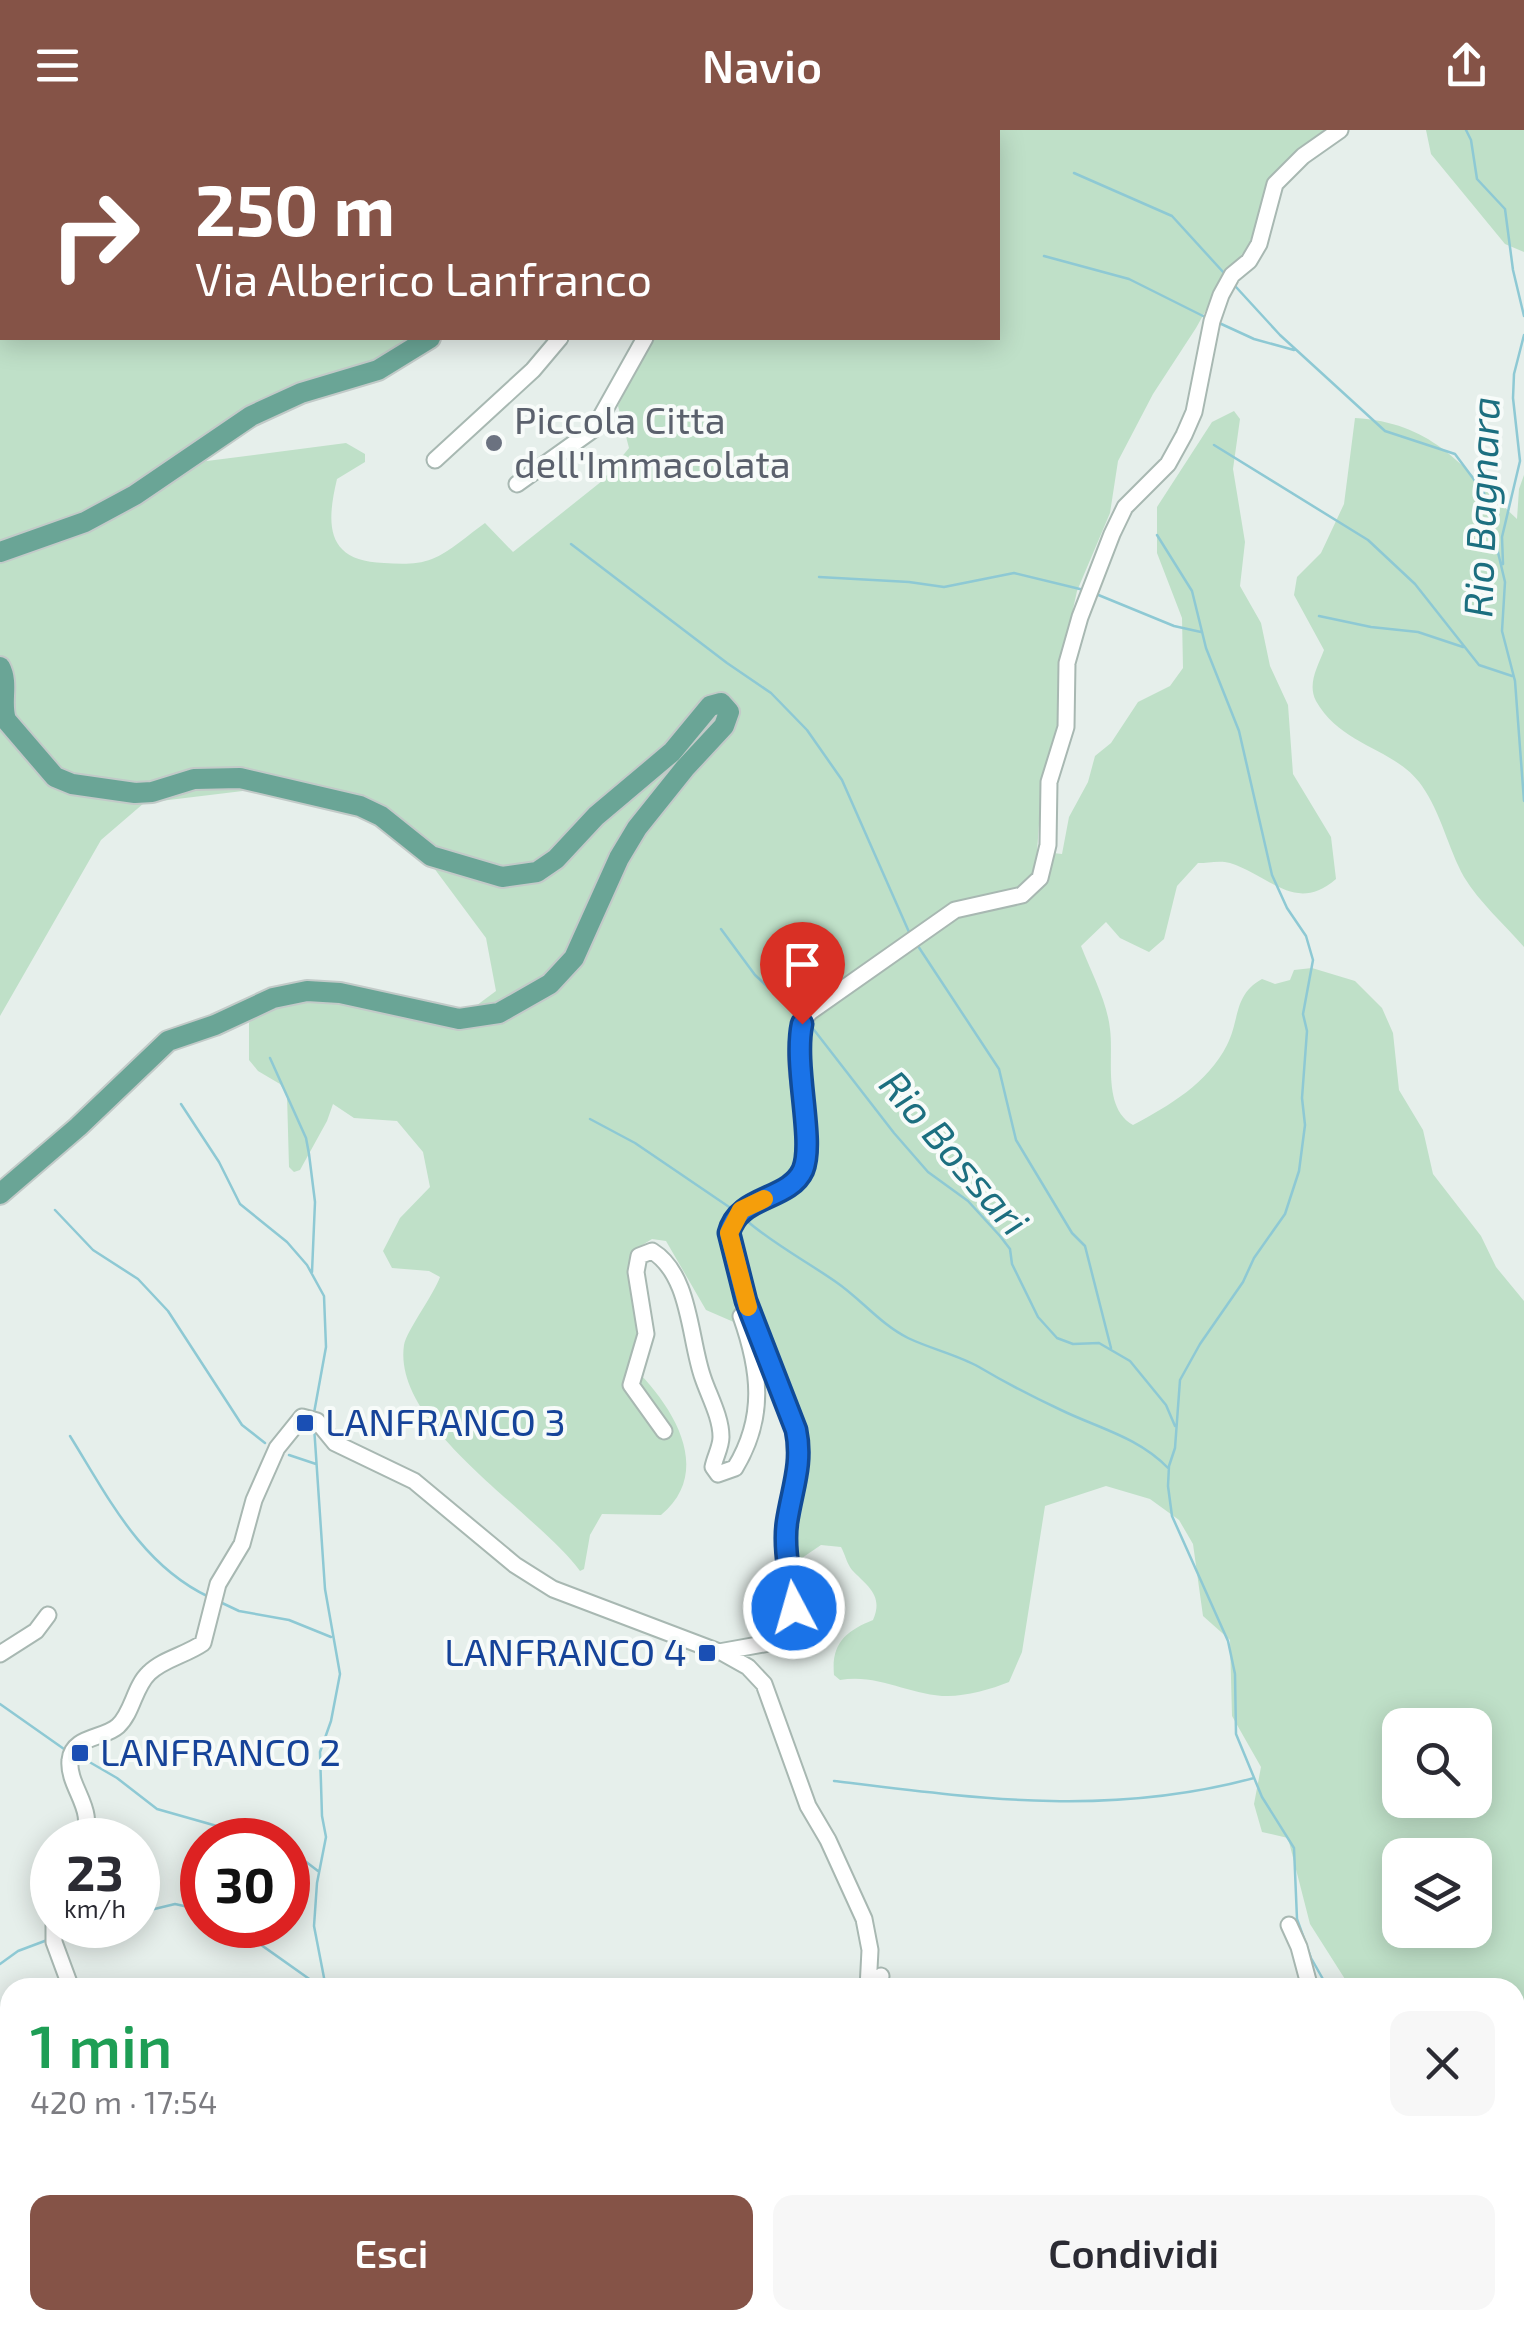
<!DOCTYPE html>
<html lang="it">
<meta charset="utf-8">
<style>
:root{--surface:#fff;--page:#f7f7f7;--text:#2b2b33;--muted:#7c7c81;--accent:#855347}
body{margin:0;font-family:"Exo 2",sans-serif;background:var(--page);color:var(--text);height:100vh;display:flex;flex-direction:column;font-size:38px;white-space:nowrap}
*{box-sizing:border-box;margin:0}
p{font-size:32px;color:var(--muted)}
.icon{flex:none;width:55px;height:55px;fill:none;stroke:currentColor;stroke-width:2;stroke-linecap:round;stroke-linejoin:round}
.map{position:relative;flex:1;overflow:hidden}
.sheet{position:absolute;left:0px;top:1848px;width:1525px;height:352px;display:flex;flex-direction:column;background:var(--surface);border-radius:30px 30px 0 0;box-shadow:0 5px 25px #0003}
.sheet>*{flex:none}
.top-card{position:absolute;left:0px;top:0px;width:1000px;height:210px;box-shadow:0 5px 25px #0003;background:#855347;color:#fff;overflow:hidden}
.fabs{position:absolute;left:1382px;top:1578px;display:grid;gap:20px}
.fabs a{display:grid;place-items:center;width:110px;height:110px;border-radius:20px;background:var(--surface);box-shadow:0 5px 25px #0003;font-size:50px}
.speed{position:absolute;left:30px;top:1688px;display:flex;gap:20px;font-size:50px;font-weight:700;text-align:center}
.speed>*{display:grid;place-content:center;width:130px;height:130px;border-radius:50%;background:var(--surface);box-shadow:0 5px 25px #0003;line-height:1}
.speed small{font-size:25px;font-weight:400}
.speed .limit{border:15px solid #d22;background:#fff;color:#111}
.pin{position:absolute;display:grid;place-items:center;width:85px;height:85px;color:#fff;margin:-102px -42px;border-radius:50% 50% 50% 0;rotate:-45deg;box-shadow:0 0 10px #0007}
.pin .icon{rotate:45deg}
.me{position:absolute;width:110px;margin:-55px;rotate:354deg;stroke-linejoin:round;filter:drop-shadow(0 0 8px #0008)}
.turn{display:flex;align-items:center;gap:35px;height:210px;padding:0 30px;font-size:45px}
.turn .icon{width:130px;height:130px;stroke-width:2.5}
.turn b{display:block;font-size:70px;line-height:85px}
.round{display:grid;place-items:center;flex:none;width:105px;height:105px;border-radius:20px;background:var(--page)}
.headline{display:flex;align-items:center;justify-content:space-between;height:170px;padding:0 30px}
h1{font-size:60px;font-weight:600;line-height:75px;color:#1e9e55}
.action{display:flex;gap:20px;margin-top:auto;padding:20px 30px}
.action a{flex:1;height:115px;border-radius:20px;background:var(--accent);color:#fff;font-size:40px;font-weight:600;line-height:115px;text-align:center}
.action a+a{background:var(--page);color:var(--text)}
header{display:flex;justify-content:space-between;align-items:center;height:130px;padding:0 30px;background:var(--accent);color:#fff;font-size:45px;font-weight:600}
.map>svg:first-child{display:block}
</style>
<header><svg class="icon" aria-label="menu" viewBox="0 0 24 24"><path d="M4 6h16M4 12h16M4 18h16"/></svg>Navio<svg class="icon" aria-label="share" viewBox="0 0 24 24"><path d="M12 15V3M7 8l5-5 5 5M5 13v7h14v-7"/></svg></header>
<div class="map">
<svg width="1524" height="2198" viewBox="0 0 1524 2198">
<rect width="100%" height="100%" fill="#e6efeb"/>
<path fill="#bfe0c8" fill-rule="evenodd" d="M0,0H687L2,2V208H416L395,223L299,254L124,362L37,401L51,412L199,332L346,313L365,324V332L337,349C326,395 326,431 384,433C400,434 417,435 432,429C450,422 469,404 485,393L513,422L602,351L629,318L618,276L652,208H998V2H749L751,0H1326L1274,43L1248,117L1228,141L1196,198L1153,264L1118,331L1110,383L1077,461L1060,539L1057,605L1042,650L1036,737L1029,753L1012,763L964,769L802,881L791,955L801,1011L800,1032L791,1048L729,1081C720,1110 729,1131 739,1158L734,1167L736,1193L706,1180L666,1111L652,1109L636,1119L644,1189L630,1234C670,1272 716,1339 661,1385L602,1384L590,1405L584,1439L580,1441C537,1382 392,1297 404,1215C407,1200 433,1166 440,1147L429,1141L392,1138L383,1121L400,1088L430,1057L423,1022L397,991L354,988L333,974L327,991L300,1040L294,1042L289,1037L287,965L280,954L258,941L249,930V893C252,889 255,884 260,881C300,856 417,879 465,884L496,861L486,808L431,734L358,684L251,660L144,673L101,710L0,886Z
M1426,0H1524V122L1505,114L1431,24Z
M1234,281L1240,289L1233,339L1245,412L1240,456L1261,493L1270,536L1288,575L1293,644L1331,707L1336,749C1295,784 1271,746 1230,733C1220,730 1208,733 1198,733L1177,756L1164,809L1149,822L1120,808L1106,792L1081,816C1091,842 1107,871 1110,899C1114,928 1102,978 1133,995C1169,976 1208,953 1227,915C1240,890 1233,865 1262,849L1275,854L1290,850L1294,840L1312,838L1355,851L1382,878L1393,903L1399,960L1423,1000L1433,1044L1481,1106L1496,1137L1524,1171V2196L1515,2189V1858L1350,1857L1310,1794L1288,1708L1262,1702L1254,1674L1261,1637L1232,1586L1230,1510L1203,1486L1193,1414L1179,1390L1150,1369L1106,1356L1045,1376L1022,1522L1009,1552C992,1559 966,1566 948,1566C911,1566 878,1543 840,1550L834,1545C831,1513 846,1501 873,1490C884,1465 867,1456 852,1440C847,1434 845,1424 841,1417L821,1415L796,1432L793,1397L807,1334L806,1319L739,1122C737,1067 798,1073 815,1033C832,993 785,932 815,889L954,786L1030,766L1046,752L1053,723L1062,724L1069,687L1088,652L1095,626L1111,613L1138,572L1170,556L1183,538L1182,488L1157,423V377L1212,292ZM1400,1595H1475V1670H1400ZM1400,1725H1475V1800H1400Z
M1355,288C1436,293 1462,338 1517,389L1519,359L1524,345V817C1505,795 1479,772 1464,747C1448,718 1441,683 1422,656C1396,618 1342,617 1316,571C1307,554 1318,536 1324,520L1294,465L1297,447L1321,423L1344,374Z
M774,2190H865L870,2198H782Z"/>
<g fill="none" stroke-linecap="round" stroke-linejoin="round">
<path stroke="#8ec9d4" stroke-width="2.5" d="M1466,0L1471,10L1477,49L1505,79L1513,140L1524,186
M1074,43L1172,86L1224,143
M0,123L2,125
M1044,126L1129,149L1205,187
M1236,157L1280,205L1385,301L1455,324L1484,363L1505,452
M1217,192L1254,209L1294,220
M1214,315L1368,410L1415,454L1479,535L1512,546
M1157,405L1192,461L1206,518L1239,601L1272,745L1287,778L1306,806L1313,830L1303,884L1307,901L1302,968L1305,995L1299,1041L1285,1084L1254,1128L1243,1152L1200,1214L1180,1250L1175,1318L1169,1336L1168,1356L1172,1386L1228,1511L1235,1544L1236,1604L1262,1667L1294,1718L1297,1789L1311,1828L1328,1858
M571,414L727,533L771,563L807,600L842,650L909,802
M1503,434L1502,407L1520,331L1513,268L1514,244L1524,205
M819,447L909,452L944,457L1014,443L1084,460
M1505,452L1502,501L1515,551L1524,671
M1096,464L1174,496L1201,502
M1319,486L1371,497L1418,502L1463,517
M721,799L755,845L800,887
M916,813L999,939L1016,1010L1072,1103L1085,1116L1111,1218
M811,896L894,1003L928,1042L968,1071L1000,1106L1010,1119L1012,1134L1038,1187L1057,1208L1073,1214L1099,1213L1130,1231L1166,1275L1175,1296
M270,928L306,1008L309,1024L315,1072L312,1142
M181,974L219,1032L240,1074L287,1112L307,1135L324,1166L326,1217L314,1283
M590,989L635,1013L735,1081
M55,1080L93,1120L138,1149L168,1181L242,1295L265,1313
M747,1091C775,1115 806,1131 836,1152C861,1169 880,1194 908,1208C931,1219 958,1225 979,1237C1006,1253 1033,1267 1061,1280C1098,1298 1138,1307 1168,1338
M314,1296L325,1459L340,1544L331,1591L320,1622L322,1686L326,1707L317,1753L314,1796L326,1858
M70,1306C108,1367 141,1435 209,1467
M289,1325L316,1334
M220,1472L239,1481L289,1490L331,1507
M0,1574L64,1619
M79,1626L117,1648L157,1679L266,1710
M834,1651C980,1669 1109,1687 1254,1648
M288,1718L318,1741
M138,1783L175,1774L202,1780
M233,1795L322,1858
M62,1805L94,1795
M0,1834L18,1821L50,1809
M456,2190L460,2198
M1399,2190L1402,2198"/>
<g stroke="#a8b8b2" stroke-width="19">
<path id="minor" d="M435,330L533,240L560,208
M517,354L594,299L645,208
M664,1301L631,1255L646,1204L636,1142L639,1126L652,1121C691,1145 689,1209 703,1248C709,1266 721,1287 721,1307C721,1317 715,1327 713,1337L718,1344L735,1338C766,1287 760,1240 741,1186
M723,1523L748,1537L764,1554L808,1676L828,1710L864,1789L870,1820L868,1858
M0,1524L36,1501L48,1485
M80,1710C100,1682 67,1658 70,1630C72,1606 104,1609 118,1596C133,1582 134,1557 149,1543C163,1529 186,1525 203,1513L218,1454L242,1414L254,1370L277,1318L302,1287L317,1291L335,1313L414,1351L515,1435L553,1459L719,1522L775,1512L788,1499L792,1489L787,1395L798,1351L800,1321L796,1300L746,1171L729,1103C738,1065 796,1070 805,1033C814,990 778,918 810,882L955,780L1022,765L1040,748L1048,715L1049,652L1066,597L1067,533L1080,487L1112,404L1125,377L1168,334L1184,305L1194,282L1212,191L1221,165L1232,145L1249,131L1259,114L1275,54L1303,26L1340,0
M54,1795V1812L71,1858
M1289,1795L1299,1817L1310,1858
M879,1858L881,1846
M88,2190L90,2198
M739,2190L744,2198
M911,2190L912,2198
M989,2190L995,2198
M1351,2190L1354,2198
M1364,2190L1367,2198
M1459,2190L1467,2198
M1509,2190L1518,2198"/>
</g>
<g stroke="#c2cac8" stroke-width="24">
<path id="major" d="M719,2L724,0
M0,422L85,392L135,365L251,286L301,263L378,240L430,208
M0,537C9,554 0,572 6,590L55,647L72,654L135,663L152,662L194,649L240,648L360,676L381,686L431,726L502,747L537,742L556,729L596,686L672,622L710,576L721,573L729,582L724,596L685,638L637,698L619,728L574,828L550,854L499,883L459,889L340,863L307,861L273,868L215,895L168,911L78,997L0,1064"/>
</g>
<g stroke="#c2cac8" stroke-width="26">
<path id="highway" d="M1515,2131L1524,2130"/>
</g>
<use href="#minor" stroke="#fff" stroke-width="15"/>
<use href="#major" stroke="#6aa596" stroke-width="20"/>
<use href="#highway" stroke="#2f6f62" stroke-width="22"/>
<g stroke="#c2cac8" stroke-width="26" stroke-linecap="butt">
<path id="highway-bridge" d="M1199,2198L1234,2190
M1266,2198L1299,2190"/>
</g>
<use href="#highway-bridge" stroke="#2f6f62" stroke-width="22"/>
</g>
<g fill="none" stroke-linecap="round" stroke-linejoin="round">
<g stroke="#114b97" stroke-width="25">
<path id="route" d="M794,1478C791,1451 783,1419 787,1392C792,1359 803,1334 796,1300L746,1171L729,1103C738,1065 789,1071 803,1040C815,1011 793,936 802,894"/>
</g>
<use href="#route" stroke="#1a73e8" stroke-width="18"/>
<path stroke="#f59e0b" stroke-width="18" d="M748,1177L729,1103L741,1080L764,1069"/>
</g>
<circle fill="#6b7280" stroke="#f7fbf9" stroke-width="4" cx="494" cy="313" r="10"/>
<g fill="#1a4fb4" stroke="#f7fbf9" stroke-width="4">
<rect x="295" y="1283" width="20" height="20" rx="5"/>
<rect x="697" y="1513" width="20" height="20" rx="5"/>
<rect x="70" y="1613" width="20" height="20" rx="5"/>
</g>
<g text-anchor="middle" stroke-width="8" stroke-linejoin="round" paint-order="stroke">
<g font-size="38" fill="#5b616d" stroke="#f7fbf9" text-anchor="start">
<text x="514" y="304">Piccola Citta<tspan x="514" dy="44">dell'Immacolata</tspan></text>
</g>
<g font-size="38" fill="#164399" stroke="#f7fbf9" text-anchor="start">
<text x="325" y="1306">LANFRANCO 3</text>
<text x="687" y="1536" text-anchor="end">LANFRANCO 4</text>
<text x="100" y="1636">LANFRANCO 2</text>
</g>
<g font-size="40" font-style="italic" fill="#1c6f80" stroke="#f7fbf9">
<text transform="translate(1482 377) rotate(-88)" y="14">Rio Bagnara</text>
<text transform="translate(954 1023) rotate(49)" y="14">Rio Bossari</text>
</g>
</g>
</svg>
<div class="fabs">
<a><svg class="icon" aria-label="search" viewBox="0 0 24 24"><circle cx="10" cy="10" r="6"/><path d="M15 15l6 6"/></svg></a>
<a><svg class="icon" aria-label="layers" viewBox="0 0 24 24"><path d="M12 4l9 5-9 5-9-5zM3 14l9 5 9-5"/></svg></a>
</div>
<div class="speed"><div>23<small>km/h</small></div><div class="limit">30</div></div>
<div class="pin" style="left:802px;top:894px;background:#d93025"><svg class="icon" aria-label="arrive" viewBox="0 0 24 24"><path d="M6 21V4h12l-3 4 3 4H6"/></svg></div>
<svg class="me" style="left:794px;top:1478px" viewBox="-20 -20 40 40"><circle r="17" fill="#1a73e8" stroke="#fff" stroke-width="3"/><path d="M0-11L8 9 0 5-8 9z" fill="#fff"/></svg>
<div class="top-card">
<div class="turn"><svg class="icon" aria-label="right" viewBox="0 0 24 24"><path d="M7 20v-9h11M14 6l5 5-5 5"/></svg><div><b>250 m</b>Via Alberico Lanfranco</div></div>
</div>
<section class="sheet">
<div class="headline"><div><h1>1 min</h1><p>420 m · 17:54</p></div><a class="round"><svg class="icon" aria-label="close" viewBox="0 0 24 24"><path d="M6 6l12 12M18 6L6 18"/></svg></a></div>
<div class="action"><a>Esci</a><a>Condividi</a></div>
</section>
</div>
